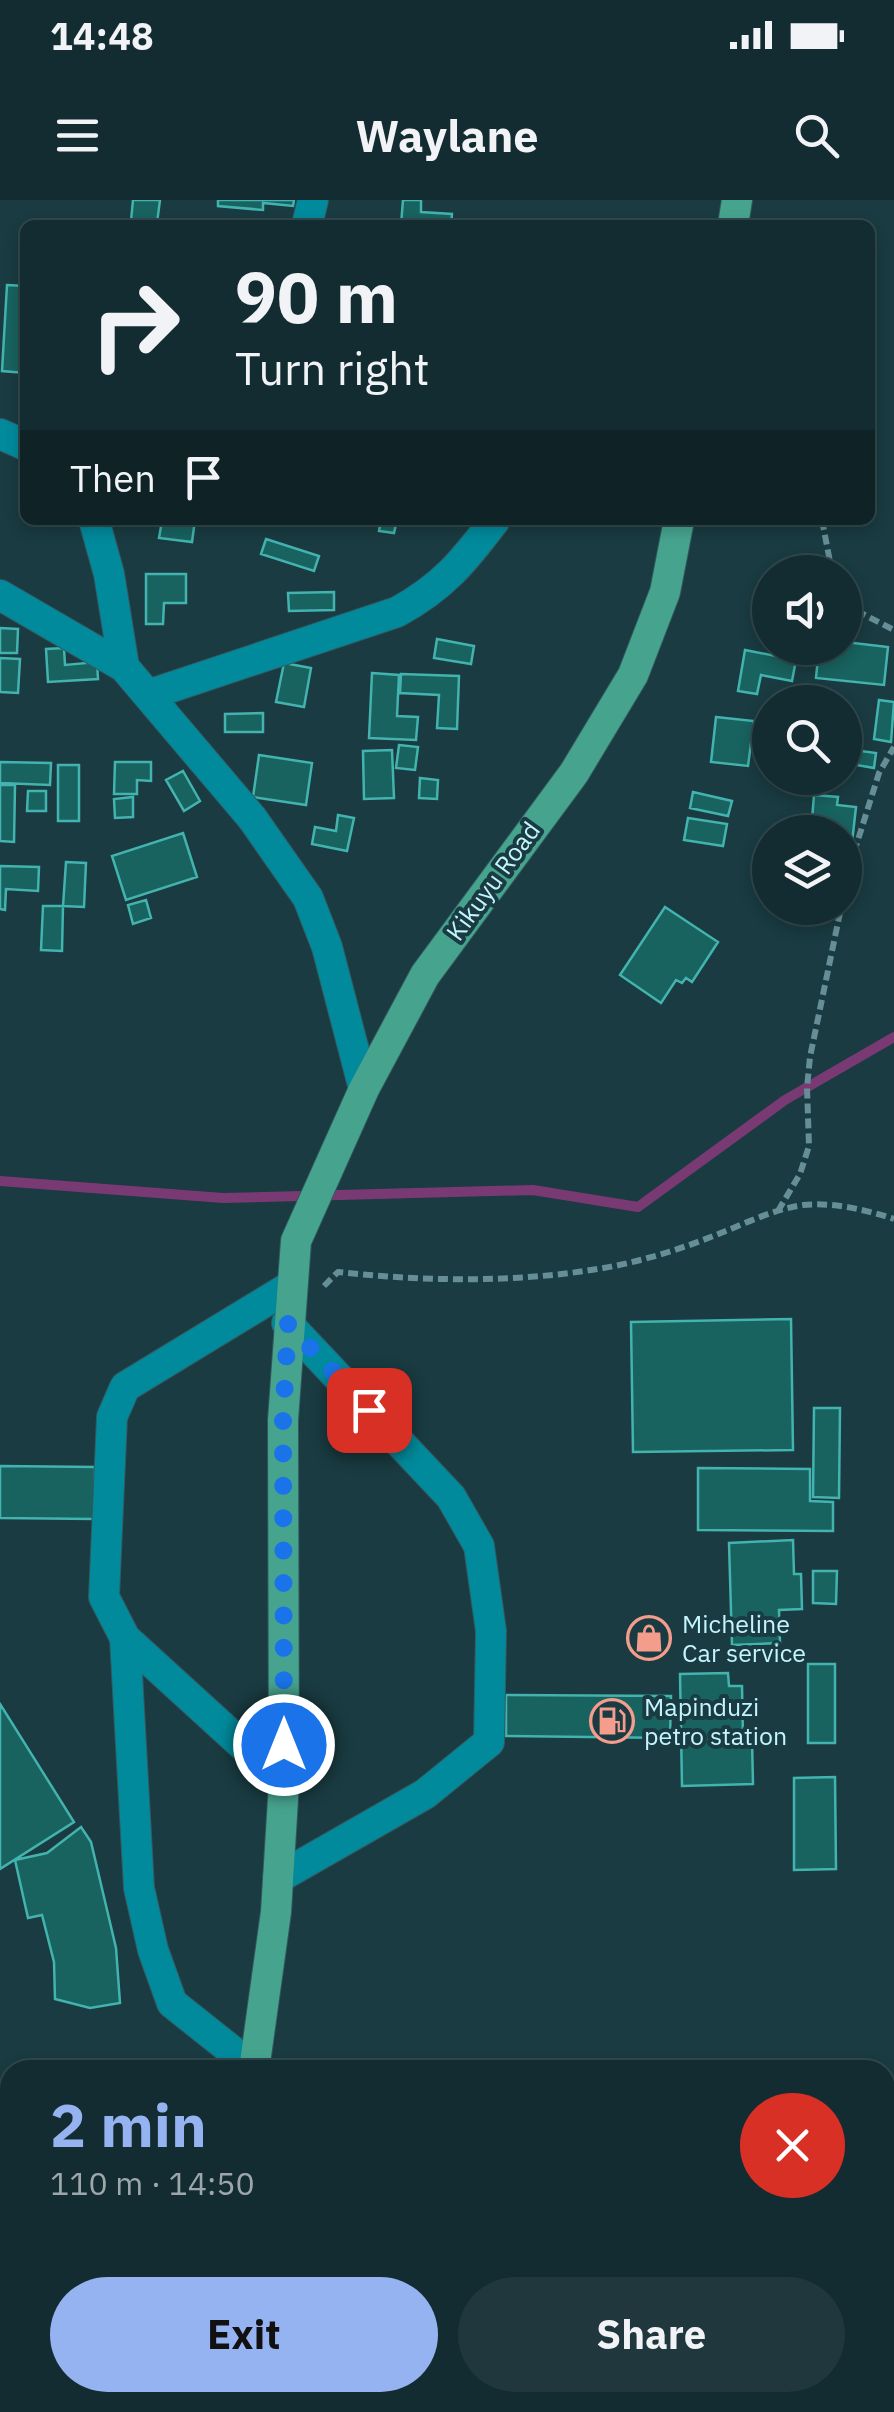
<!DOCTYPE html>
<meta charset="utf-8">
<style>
:root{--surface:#132c31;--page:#20383d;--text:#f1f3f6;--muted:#9da7ab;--line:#32484d;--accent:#95b2f1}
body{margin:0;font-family:"IBM Plex Sans",sans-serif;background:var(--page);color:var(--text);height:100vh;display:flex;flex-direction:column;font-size:38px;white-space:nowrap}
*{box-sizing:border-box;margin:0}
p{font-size:32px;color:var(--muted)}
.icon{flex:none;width:55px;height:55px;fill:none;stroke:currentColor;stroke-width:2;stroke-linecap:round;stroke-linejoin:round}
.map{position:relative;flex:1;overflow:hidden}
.sheet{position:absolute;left:0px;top:1860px;width:895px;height:352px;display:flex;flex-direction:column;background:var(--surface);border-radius:30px 30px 0 0;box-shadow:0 5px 15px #0003,0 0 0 2px var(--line)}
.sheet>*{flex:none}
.hud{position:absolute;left:20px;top:20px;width:855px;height:305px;border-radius:15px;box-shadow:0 5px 15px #0003,0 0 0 2px var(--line);background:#132c31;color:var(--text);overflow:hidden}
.buttons{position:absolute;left:752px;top:355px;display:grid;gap:20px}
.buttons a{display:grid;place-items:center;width:110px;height:110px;border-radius:50%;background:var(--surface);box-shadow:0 5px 15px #0003,0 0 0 2px var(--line);font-size:50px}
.pin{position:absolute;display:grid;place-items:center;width:85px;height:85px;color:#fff;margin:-42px;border-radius:20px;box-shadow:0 5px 15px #0006}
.me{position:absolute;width:110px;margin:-55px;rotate:0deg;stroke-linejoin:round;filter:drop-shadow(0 0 8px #0008)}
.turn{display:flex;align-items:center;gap:35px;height:210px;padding:0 50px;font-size:45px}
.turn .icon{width:130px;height:130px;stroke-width:2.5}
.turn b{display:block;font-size:70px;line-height:85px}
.then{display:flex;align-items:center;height:95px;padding:0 50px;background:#0003;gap:20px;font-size:38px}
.round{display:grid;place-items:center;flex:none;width:105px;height:105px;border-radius:52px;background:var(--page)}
.overview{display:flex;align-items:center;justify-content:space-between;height:170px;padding:0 50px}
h1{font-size:60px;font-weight:700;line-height:75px;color:var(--accent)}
.primary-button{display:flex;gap:20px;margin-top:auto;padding:20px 50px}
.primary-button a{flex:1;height:115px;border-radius:60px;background:var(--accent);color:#111;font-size:40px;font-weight:700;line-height:115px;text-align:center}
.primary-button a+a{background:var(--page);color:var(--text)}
.status{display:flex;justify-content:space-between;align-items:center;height:70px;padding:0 50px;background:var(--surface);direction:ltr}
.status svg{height:28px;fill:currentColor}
header{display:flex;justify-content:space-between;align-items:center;height:130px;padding:0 50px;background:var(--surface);font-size:45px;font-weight:700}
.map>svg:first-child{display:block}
</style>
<div class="status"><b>14:48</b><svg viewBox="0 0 49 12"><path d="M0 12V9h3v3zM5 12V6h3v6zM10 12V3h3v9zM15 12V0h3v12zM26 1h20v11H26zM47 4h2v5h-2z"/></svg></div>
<header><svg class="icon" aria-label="menu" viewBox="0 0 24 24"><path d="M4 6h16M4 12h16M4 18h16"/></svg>Waylane<svg class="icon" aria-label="search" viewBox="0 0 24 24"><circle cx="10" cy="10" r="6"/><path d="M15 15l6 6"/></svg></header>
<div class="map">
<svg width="894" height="2212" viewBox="0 0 894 2212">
<rect width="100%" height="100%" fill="#193b41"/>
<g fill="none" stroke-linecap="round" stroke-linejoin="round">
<path stroke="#793a73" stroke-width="10" d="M0,981L223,998L533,990L638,1007L785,900L894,837"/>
</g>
<path fill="#18625f" stroke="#42b3ae" stroke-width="2.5" d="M133,0H160L157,23L131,21Z
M218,0H294L293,6L263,3V10L218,6Z
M403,0H421V12L452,14L451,25H401Z
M7,85L25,86V173L2,171Z
M155,320H195L192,342L159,338L162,321Z
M381,320H397L394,333L379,331Z
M266,339L319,356L314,371L261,354Z
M146,374H186V403H164L163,424H146Z
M334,392V410L289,411L288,393Z
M0,428L18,429L17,453H0Z
M437,439L474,446L471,464L434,458Z
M845,442L888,447L884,485L816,478L819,448H845Z
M64,448L65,465L97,462L98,479L48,482L46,449Z
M745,450L796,460L792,481L761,475L757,494L738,491Z
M0,458L20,459L18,493L0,492Z
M284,463L311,468L304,507L276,502Z
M372,473L399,475L397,516L418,517L416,540L369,538Z
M401,474L459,476L457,529L437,528L439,495L400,493Z
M879,500L894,502L891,542L874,539Z
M263,513V532H225V514Z
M716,517L754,521L748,566L711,562Z
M758,540L770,542V558L755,556Z
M399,545L418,547L415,570L396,568Z
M846,549L876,553L874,568L845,563Z
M392,550L394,598L364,599L363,551Z
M259,555L312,563L306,605L253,597Z
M0,562L51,563L50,585L0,583Z
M115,562H151V581L137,580V594H114Z
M58,565H79V621H58Z
M183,571L200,601L184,611L166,580Z
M420,578L438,580L437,599L419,598Z
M799,578H830L828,591L798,586Z
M0,585H15L14,642L0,641Z
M28,591H46V611H27Z
M693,592L732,601L728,616L690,608Z
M814,595L838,597L837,605L856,607L851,652L845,651V632H811Z
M133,597V617L115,618L114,599Z
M338,615L354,618L347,651L312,644L315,627L336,631Z
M688,618L727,624L723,646L684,640Z
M183,633L197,677L126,700L112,656Z
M66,662L86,663L84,707L63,706Z
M0,666L39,667L38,691L6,689L5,710L0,709Z
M146,700L151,718L133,724L128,705Z
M43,706H63L62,751L41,750Z
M665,707L718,742L692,782L686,778L682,783L676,780L661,803L620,775Z
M791,1119L793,1250L633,1252L631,1122Z
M814,1208H840L839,1298L813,1297Z
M0,1266L95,1267L94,1319L0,1318Z
M698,1268L810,1269V1301L833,1302V1331L698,1330Z
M793,1340L794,1374H801L802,1409L779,1410L780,1443L732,1445L729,1343Z
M813,1371H837L836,1404L813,1403Z
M808,1464H835V1543H808Z
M728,1473L729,1486H742L743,1539H752L753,1584L682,1586L680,1474Z
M506,1495L671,1496L670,1538L506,1536Z
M0,1504L74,1622L0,1669Z
M835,1577L836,1669L794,1670V1578Z
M81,1627L91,1642L116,1748L120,1803L90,1808L55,1799L54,1762L42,1715L28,1718L15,1660L47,1653Z"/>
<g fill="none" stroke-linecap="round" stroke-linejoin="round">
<g stroke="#33585f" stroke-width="32">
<path id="minor" d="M307,25L313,0
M0,234L25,245
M94,320L109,374L124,467
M0,395L124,467L252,618L308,698L327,747L364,889
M148,495L397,412C443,387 464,361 495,320
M125,1438L139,1688L153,1750L172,1803L255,1869
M284,1583L125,1438L104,1397L112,1217L125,1187L291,1086
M278,1678L425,1594L489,1542L491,1431L479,1346L451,1297L287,1123
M0,1906L10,1920"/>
</g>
<g stroke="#33585f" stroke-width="32">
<path id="major" d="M733,25L737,0
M254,1870L276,1712L284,1583L283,1220L296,1041L364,889L425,775L574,573L633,475L665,392L679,320
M197,2212L199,2202"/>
</g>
<path stroke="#668e96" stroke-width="6" stroke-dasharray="10 5" stroke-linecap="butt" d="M822,320L832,372
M845,401L857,411L894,430
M845,681L879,573L894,547
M778,1011L800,974L809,946L807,888L810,857L841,708
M324,1086L338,1072C421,1081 508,1083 591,1070C633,1064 676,1051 716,1035C744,1024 774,1009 803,1005C834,1002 866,1010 894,1019"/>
<use href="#minor" stroke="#008a9c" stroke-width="30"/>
<use href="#major" stroke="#46a48e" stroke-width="30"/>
<path stroke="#8fbbc3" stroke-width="8" stroke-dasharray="5 10" stroke-linecap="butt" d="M0,2138L10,2152
M47,2202L54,2212"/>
</g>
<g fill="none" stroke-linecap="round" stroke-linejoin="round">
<path stroke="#1a73e8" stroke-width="18" stroke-dasharray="0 32.4" d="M284,1545L283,1220L288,1124L369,1210"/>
</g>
<defs>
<g id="shop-ring" transform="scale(2.25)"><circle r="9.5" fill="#193b41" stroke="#f49d8d" stroke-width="1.5"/><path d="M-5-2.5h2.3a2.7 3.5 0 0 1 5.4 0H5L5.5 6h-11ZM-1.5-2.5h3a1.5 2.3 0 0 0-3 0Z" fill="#f49d8d"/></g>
<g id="fuel-ring" transform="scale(2.25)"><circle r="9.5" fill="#193b41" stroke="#f49d8d" stroke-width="1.5"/><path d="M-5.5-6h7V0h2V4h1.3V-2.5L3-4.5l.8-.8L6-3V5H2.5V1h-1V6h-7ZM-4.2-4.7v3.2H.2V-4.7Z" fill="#f49d8d"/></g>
</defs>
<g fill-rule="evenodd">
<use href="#shop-ring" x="649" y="1438"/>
<use href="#fuel-ring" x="612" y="1521"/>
</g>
<g text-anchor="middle" stroke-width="8" stroke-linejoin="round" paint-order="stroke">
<g font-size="25" fill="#c4f4fd" stroke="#193b41">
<text transform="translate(493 681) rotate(-54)" y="9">Kikuyu Road</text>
</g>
<g font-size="25" fill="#c4f4fd" stroke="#193b41" text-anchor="start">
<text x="682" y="1433">Micheline<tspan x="682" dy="29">Car service</tspan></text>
<text x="644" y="1516">Mapinduzi<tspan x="644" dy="29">petro station</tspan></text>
</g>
</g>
</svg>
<div class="buttons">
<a><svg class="icon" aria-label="sound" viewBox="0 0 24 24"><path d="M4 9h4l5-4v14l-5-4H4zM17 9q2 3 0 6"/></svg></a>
<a><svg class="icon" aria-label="search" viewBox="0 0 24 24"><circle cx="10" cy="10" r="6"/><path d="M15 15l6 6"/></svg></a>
<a><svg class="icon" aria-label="layers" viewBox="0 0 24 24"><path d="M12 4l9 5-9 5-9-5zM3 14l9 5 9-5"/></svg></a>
</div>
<div class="pin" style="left:369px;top:1210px;background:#d93025"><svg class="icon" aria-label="arrive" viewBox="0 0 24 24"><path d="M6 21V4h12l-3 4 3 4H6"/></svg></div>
<svg class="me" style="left:284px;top:1545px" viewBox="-20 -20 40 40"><circle r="17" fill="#1a73e8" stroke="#fff" stroke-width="3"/><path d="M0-11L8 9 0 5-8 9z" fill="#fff"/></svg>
<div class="hud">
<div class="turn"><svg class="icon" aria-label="right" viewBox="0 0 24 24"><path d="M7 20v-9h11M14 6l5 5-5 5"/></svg><div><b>90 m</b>Turn right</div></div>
<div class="then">Then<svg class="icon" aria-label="arrive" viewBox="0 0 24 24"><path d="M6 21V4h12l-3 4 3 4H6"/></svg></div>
</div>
<section class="sheet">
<div class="overview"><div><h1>2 min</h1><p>110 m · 14:50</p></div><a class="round" style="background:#d93025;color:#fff"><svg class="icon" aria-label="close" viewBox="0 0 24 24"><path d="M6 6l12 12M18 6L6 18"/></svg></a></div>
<div class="primary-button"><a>Exit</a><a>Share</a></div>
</section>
</div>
